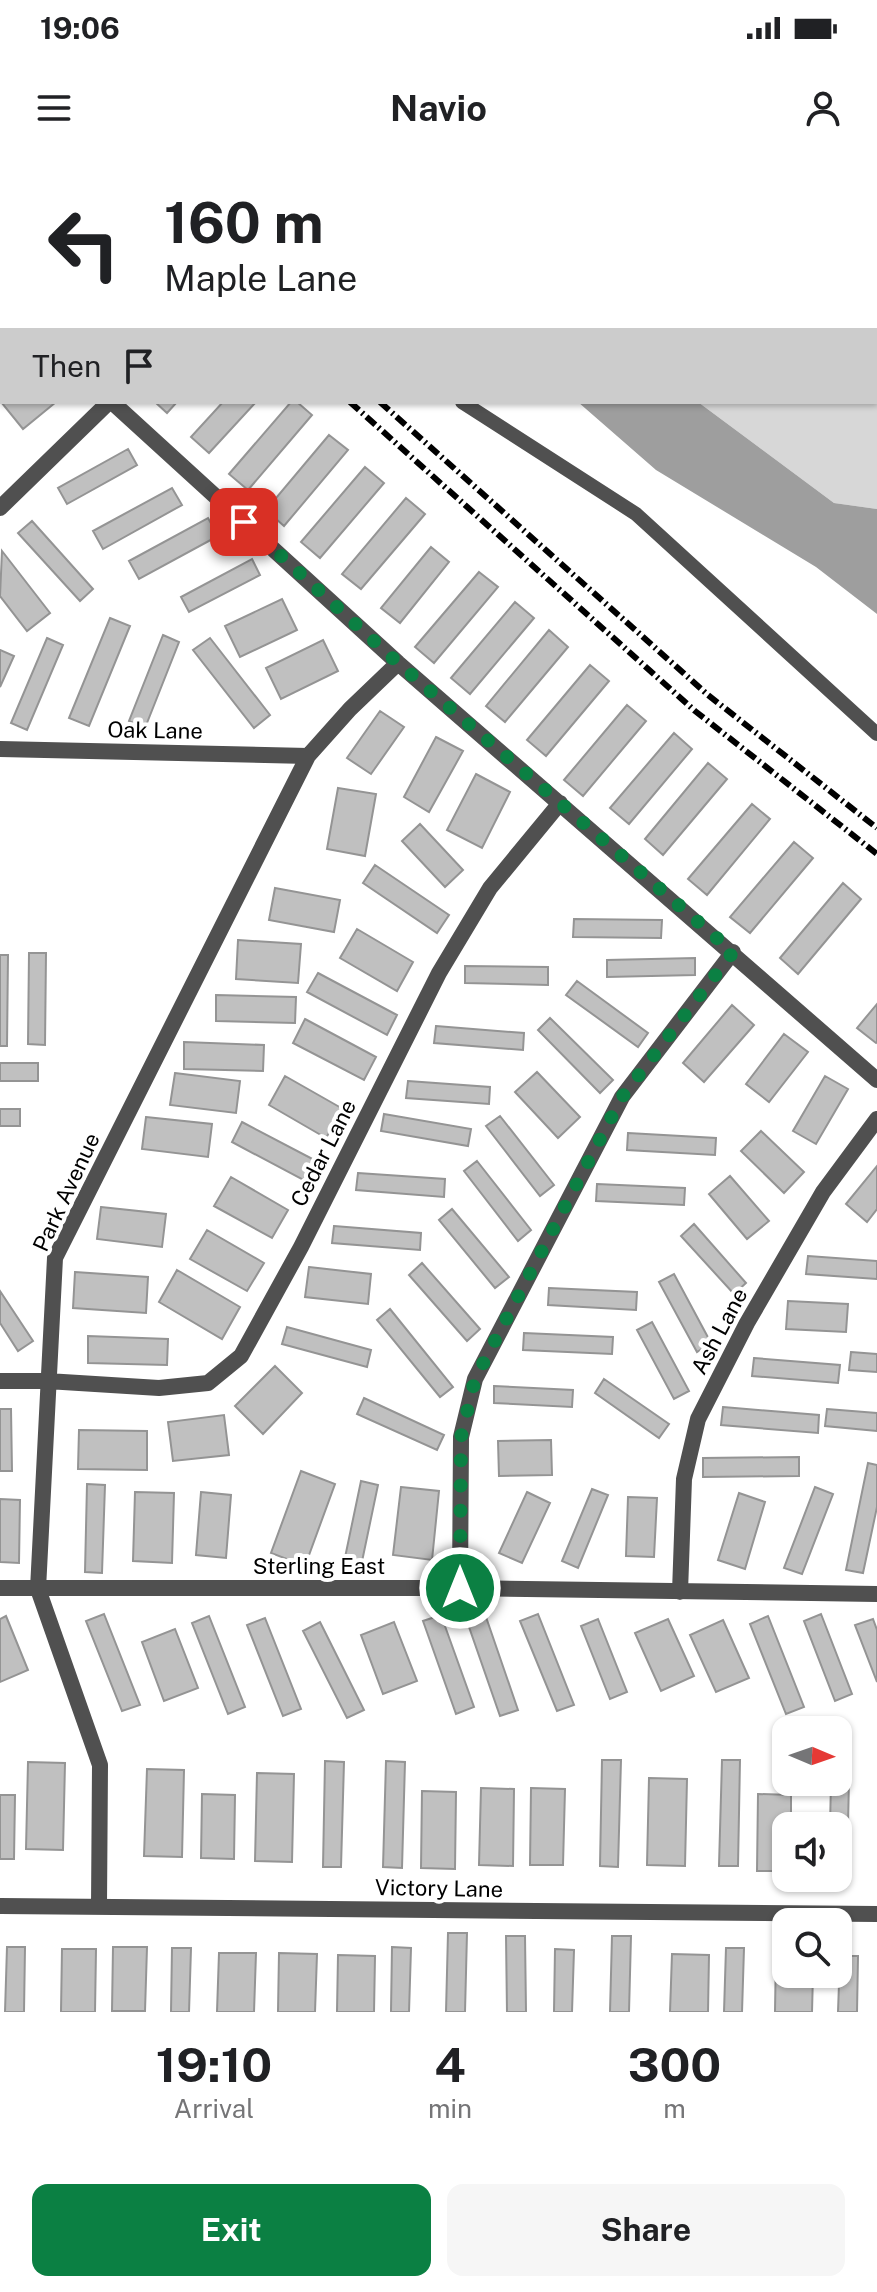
<!DOCTYPE html>
<style>
:root{--surface:#fff;--page:#f6f6f6;--text:#202124;--muted:#757577;--accent:#0b8043}
body{margin:0;font-family:"Public Sans",sans-serif;background:var(--page);color:var(--text);height:100vh;display:flex;flex-direction:column;font-size:30px;white-space:nowrap}
*{box-sizing:border-box;margin:0}
p{font-size:26px;color:var(--muted)}
.icon{flex:none;width:44px;height:44px;fill:none;stroke:currentColor;stroke-width:2;stroke-linecap:round;stroke-linejoin:round}
.map{position:relative;height:1852px;overflow:hidden}
.details{display:flex;flex-direction:column;background:var(--surface);flex:1}
.details>*{flex:none}
.banner{position:absolute;left:0px;top:0px;width:878px;height:244px;box-shadow:0 2px 6px #0004;background:#fff;color:var(--text);overflow:hidden}
.needle{width:52px;rotate:92deg}
.tools{position:absolute;left:772px;top:1556px;display:grid;gap:16px}
.tools a{display:grid;place-items:center;width:80px;height:80px;border-radius:16px;background:var(--surface);box-shadow:0 2px 6px #0004;font-size:40px}
.pin{position:absolute;display:grid;place-items:center;width:68px;height:68px;color:#fff;margin:-34px;border-radius:16px;box-shadow:0 4px 12px #0006}
.me{position:absolute;width:88px;margin:-44px;rotate:0deg;stroke-linejoin:round;filter:drop-shadow(0 0 6px #0008)}
.turn{display:flex;align-items:center;gap:28px;height:168px;padding:0 32px;font-size:36px}
.turn .icon{width:104px;height:104px;stroke-width:2.5}
.turn b{display:block;font-size:56px;line-height:68px}
.then{display:flex;align-items:center;height:76px;padding:0 32px;background:#0003;gap:16px;font-size:30px}
.eta{display:flex;justify-content:space-evenly;align-items:center;height:136px;text-align:center}
.eta b{font-size:48px;font-weight:700;line-height:56px}
.button{display:flex;gap:16px;margin-top:auto;padding:16px 32px}
.button a{flex:1;height:92px;border-radius:16px;background:var(--accent);color:#fff;font-size:32px;font-weight:700;line-height:92px;text-align:center}
.button a+a{background:var(--page);color:var(--text)}
.status{display:flex;justify-content:space-between;align-items:center;height:56px;padding:0 40px;background:var(--surface);direction:ltr}
.status svg{height:22px;fill:currentColor}
header{display:flex;justify-content:space-between;align-items:center;height:104px;padding:0 32px;background:var(--surface);font-size:36px;font-weight:700}
.map>svg:first-child{display:block}
</style>
<div class="status"><b>19:06</b><svg viewBox="0 0 49 12"><path d="M0 12V9h3v3zM5 12V6h3v6zM10 12V3h3v9zM15 12V0h3v12zM26 1h20v11H26zM47 4h2v5h-2z"/></svg></div>
<header><svg class="icon" aria-label="menu" viewBox="0 0 24 24"><path d="M4 6h16M4 12h16M4 18h16"/></svg>Navio<svg class="icon" aria-label="person" viewBox="0 0 24 24"><circle cx="12" cy="8" r="4"/><path d="M4 21q1-7 8-7t8 7"/></svg></header>
<div class="map">
<svg width="877" height="1852" viewBox="0 0 877 1852">
<rect width="100%" height="100%" fill="#fff"/>
<path fill="#d7d7d7" d="M427,0H708L710,2H428Z
M876,135H877V349L834,343L698,242H876Z"/>
<path fill="#9e9e9e" d="M578,242H698L834,343L877,349V454L816,407L656,310Z"/>
<path fill="#c0c0c0" stroke="#949494" stroke-width="2" d="M2,241V242H56L23,269L1,242Z
M155,242H177L167,253Z
M223,242H256L209,293L191,277Z
M291,242H297L312,255L248,330L229,314Z
M329,275L348,290L284,366L266,350Z
M128,289L137,305L67,344L58,328Z
M365,307L384,323L320,398L301,382Z
M172,328L182,345L103,389L93,371Z
M406,338L425,354L361,429L342,414Z
M208,358L218,376L139,419L129,401Z
M32,361L93,429L80,441L18,373Z
M431,387L449,402L400,463L381,448Z
M2,391L50,453L27,471L0,436Z
M252,399L260,415L189,452L181,437Z
M479,412L498,427L434,503L415,487Z
M282,439L297,470L240,497L225,466Z
M515,442L534,458L470,534L451,518Z
M110,458L130,466L89,566L69,558Z
M549,470L568,487L505,562L486,546Z
M163,475L179,482L145,568L129,561Z
M47,478L63,485L27,570L11,563Z
M210,478L270,555L254,568L193,490Z
M323,480L338,511L281,539L266,508Z
M0,490L14,496L0,527Z
M590,505L609,521L546,596L527,580Z
M627,545L646,561L583,636L564,620Z
M380,551L404,567L371,614L347,598Z
M674,573L692,589L629,664L610,648Z
M436,577L463,591L429,652L404,637Z
M708,603L727,619L663,695L645,679Z
M476,614L510,632L482,688L447,670Z
M338,628L376,634L365,696L327,689Z
M752,644L770,659L707,735L688,719Z
M420,664L463,710L445,727L402,681Z
M794,682L813,698L750,773L730,757Z
M375,705L449,755L437,773L363,723Z
M843,723L861,739L798,814L780,798Z
M275,728L340,740L334,772L269,760Z
M574,759L662,760L661,778L573,777Z
M357,769L413,802L397,831L340,798Z
M238,780L301,784L298,823L236,819Z
M29,793H46L45,885L28,884Z
M0,795H8L7,886H0Z
M695,798V815L607,817V800Z
M465,806L548,807V825L465,823Z
M318,813L397,855L387,875L307,832Z
M577,821L648,873L638,887L566,835Z
M216,835L296,837L295,863L216,861Z
M877,844V882L876,883L857,868Z
M732,845L754,865L704,922L683,903Z
M550,858L613,920L600,933L538,870Z
M305,859L376,897L364,920L293,883Z
M436,866L524,873L523,890L434,883Z
M784,874L808,892L769,942L746,924Z
M184,882L264,885L263,911L184,909Z
M0,903H38V921H0Z
M537,912L580,957L558,978L515,932Z
M175,913L240,921L236,953L170,945Z
M285,916L343,949L326,978L269,945Z
M825,916L848,929L816,984L793,971Z
M408,921L490,927L489,944L406,938Z
M0,949H20V966H0Z
M384,954L471,969L468,986L381,971Z
M500,956L554,1025L540,1036L486,966Z
M146,957L212,964L208,997L142,989Z
M242,962L322,1004L311,1024L232,982Z
M761,971L804,1012L784,1033L741,991Z
M628,973L716,978L715,995L627,990Z
M477,1001L531,1070L518,1081L464,1011Z
M877,1006V1049L867,1062L846,1044Z
M358,1013L445,1019L444,1037L356,1030Z
M730,1016L769,1061L747,1079L709,1034Z
M231,1017L288,1050L272,1078L214,1046Z
M597,1024L685,1028L684,1045L596,1041Z
M101,1047L166,1054L162,1087L97,1079Z
M452,1049L509,1117L495,1128L439,1060Z
M694,1064L746,1123L734,1134L681,1076Z
M334,1066L421,1073L420,1090L332,1083Z
M207,1070L264,1103L247,1131L190,1099Z
M808,1096L877,1101V1119L806,1114Z
M422,1103L480,1169L467,1181L409,1115Z
M309,1107L371,1114L368,1144L305,1137Z
M177,1110L240,1147L222,1179L159,1142Z
M75,1112L148,1117L146,1153L73,1148Z
M674,1114L711,1183L697,1192L659,1122Z
M549,1128L637,1132L636,1150L548,1145Z
M0,1131L33,1181L18,1191L0,1163Z
M788,1141L848,1144L846,1172L786,1169Z
M390,1149L453,1227L440,1237L377,1160Z
M652,1162L689,1231L674,1239L637,1170Z
M287,1167L371,1190L367,1207L282,1184Z
M524,1173L613,1177L612,1194L523,1190Z
M88,1176L168,1179L167,1205L88,1203Z
M851,1192L877,1194V1212L849,1210Z
M754,1198L840,1205L838,1223L752,1216Z
M275,1206L302,1233L263,1274L235,1246Z
M604,1219L669,1264L659,1278L595,1233Z
M494,1226L573,1230L572,1247L494,1243Z
M364,1238L444,1275L437,1290L357,1254Z
M723,1247L819,1255L818,1273L721,1265Z
M0,1249H11L12,1311H0Z
M827,1249L877,1253V1271L825,1266Z
M224,1255L229,1295L173,1301L168,1262Z
M79,1270L147,1271V1310L78,1309Z
M551,1280L552,1315L499,1316L498,1281Z
M799,1297V1316L703,1317V1298Z
M868,1303L877,1305V1347L863,1413L846,1410Z
M301,1311L335,1324L305,1406L271,1393Z
M361,1321L378,1325L360,1411L343,1407Z
M87,1324L105,1325L102,1413L85,1412Z
M401,1327L439,1331L432,1400L393,1395Z
M815,1327L833,1334L802,1414L784,1408Z
M592,1329L608,1335L578,1408L562,1401Z
M135,1332L174,1333L172,1403L133,1401Z
M201,1332L231,1335L226,1398L196,1395Z
M527,1332L550,1343L522,1403L499,1393Z
M739,1333L765,1342L745,1409L718,1400Z
M628,1337L657,1338L654,1397L626,1396Z
M0,1339L20,1340L19,1403L0,1402Z
M104,1454L140,1545L122,1551L86,1461Z
M538,1454L574,1545L557,1551L520,1461Z
M821,1454L852,1534L835,1541L804,1461Z
M441,1455L474,1547L456,1554L423,1461Z
M6,1456L28,1510L0,1522V1459Z
M209,1456L245,1547L228,1554L192,1463Z
M768,1456L804,1547L786,1554L750,1464Z
M486,1457L518,1550L500,1556L468,1464Z
M265,1458L301,1549L283,1556L247,1465Z
M598,1459L627,1532L610,1539L581,1466Z
M668,1459L694,1516L661,1531L635,1473Z
M873,1459L877,1470V1522L855,1465Z
M723,1460L749,1518L716,1532L690,1475Z
M320,1462L364,1550L347,1558L303,1471Z
M394,1462L417,1521L383,1534L361,1475Z
M175,1469L198,1528L164,1541L142,1482Z
M602,1600H621L618,1707L600,1706Z
M722,1600H740L738,1706H719Z
M325,1601L344,1602L341,1707H323Z
M386,1601L405,1602L402,1708L383,1707Z
M28,1602L65,1603L63,1690L26,1689Z
M147,1609L184,1610L182,1697L144,1696Z
M257,1613L294,1614L292,1702L255,1701Z
M649,1618L687,1619L685,1706L647,1705Z
M838,1619L849,1620L847,1710L838,1709V1666H830L831,1622H838Z
M481,1628L514,1629L513,1706L479,1705Z
M531,1628L565,1629L563,1705H530Z
M422,1631L456,1632L455,1709L421,1708Z
M202,1634L235,1635L234,1699L201,1698Z
M758,1634L791,1635V1666H786V1711H757Z
M0,1635H15L14,1699H0Z
M448,1773H467L465,1852H446Z
M506,1776H525L526,1852H507Z
M612,1776H631L629,1852H610Z
M7,1787H25L24,1852H5Z
M113,1787H147L145,1851H112Z
M392,1787L411,1788L409,1852H391Z
M172,1788H191L189,1852H171Z
M726,1788H744L742,1852H724Z
M62,1789H96L95,1852H61Z
M555,1789L574,1790L572,1852H554Z
M776,1790L786,1791V1814H813L812,1852H775Z
M219,1793H256L254,1852H217Z
M279,1793L317,1794L315,1852H278Z
M672,1794L709,1795L708,1852H670Z
M338,1795L375,1796L374,1852H337Z
M840,1796H858L857,1852H838Z"/>
<g fill="none" stroke-linecap="round" stroke-linejoin="round">
<path stroke="#505050" stroke-width="14" d="M230,0L231,2
M462,242L636,354L877,574"/>
<path stroke="#505050" stroke-width="16" d="M0,127L2,129
M112,242L398,503L877,920
M0,348L109,242
M0,589L308,596
M0,1221H47L159,1228L208,1223L241,1196L301,1087L439,813L490,728L560,643
M0,1428H460L877,1434
M460,1428L461,1277L475,1219L622,937L733,792
M680,1432L684,1319L698,1259L747,1163L823,1032L877,959
M0,1746L877,1754
M99,1746L100,1605L38,1429L55,1098L308,596L350,549L398,503"/>
<path stroke="#000" stroke-width="6" stroke-dasharray="12 4 2 4" stroke-linecap="butt" d="M95,0L97,2
M123,0L125,2
M350,242L695,551L877,694
M380,242L708,535L877,668"/>
</g>
<g fill="none" stroke-linecap="round" stroke-linejoin="round">
<path stroke="#0b8043" stroke-width="14" stroke-dasharray="0 25.2" d="M244,362L398,503L733,792L622,937L475,1219L461,1277L460,1428"/>
</g>
<g text-anchor="middle" stroke-width="8" stroke-linejoin="round" paint-order="stroke">
<g font-size="22" fill="#000" stroke="#fff">
<text transform="translate(155 570) rotate(1)" y="8">Oak Lane</text>
<text transform="translate(323 993) rotate(-63)" y="8">Cedar Lane</text>
<text transform="translate(66 1032) rotate(-65)" y="8">Park Avenue</text>
<text transform="translate(719 1171) rotate(-62)" y="8">Ash Lane</text>
<text x="319" y="1414">Sterling East</text>
<text transform="translate(439 1728) rotate(1)" y="8">Victory Lane</text>
</g>
</g>
</svg>
<div class="tools">
<a><svg class="needle" viewBox="-14 -14 28 28"><path d="M0-13l5 13h-10z" fill="#e53935"/><path d="M0 13l5-13h-10z" fill="#757577"/></svg></a>
<a><svg class="icon" aria-label="sound" viewBox="0 0 24 24"><path d="M4 9h4l5-4v14l-5-4H4zM17 9q2 3 0 6"/></svg></a>
<a><svg class="icon" aria-label="search" viewBox="0 0 24 24"><circle cx="10" cy="10" r="6"/><path d="M15 15l6 6"/></svg></a>
</div>
<div class="pin" style="left:244px;top:362px;background:#d93025"><svg class="icon" aria-label="arrive" viewBox="0 0 24 24"><path d="M6 21V4h12l-3 4 3 4H6"/></svg></div>
<svg class="me" style="left:460px;top:1428px" viewBox="-20 -20 40 40"><circle r="17" fill="#0b8043" stroke="#fff" stroke-width="3"/><path d="M0-11L8 9 0 5-8 9z" fill="#fff"/></svg>
<div class="banner">
<div class="turn"><svg class="icon" aria-label="left" viewBox="0 0 24 24"><path d="M17 20v-9H6M10 6l-5 5 5 5"/></svg><div><b>160 m</b>Maple Lane</div></div>
<div class="then">Then<svg class="icon" aria-label="arrive" viewBox="0 0 24 24"><path d="M6 21V4h12l-3 4 3 4H6"/></svg></div>
</div>
</div>
<section class="details">
<div class="eta">
<div><b>19:10</b><p>Arrival</p></div>
<div><b>4</b><p>min</p></div>
<div><b>300</b><p>m</p></div>
</div>
<div class="button"><a>Exit</a><a>Share</a></div>
</section>
